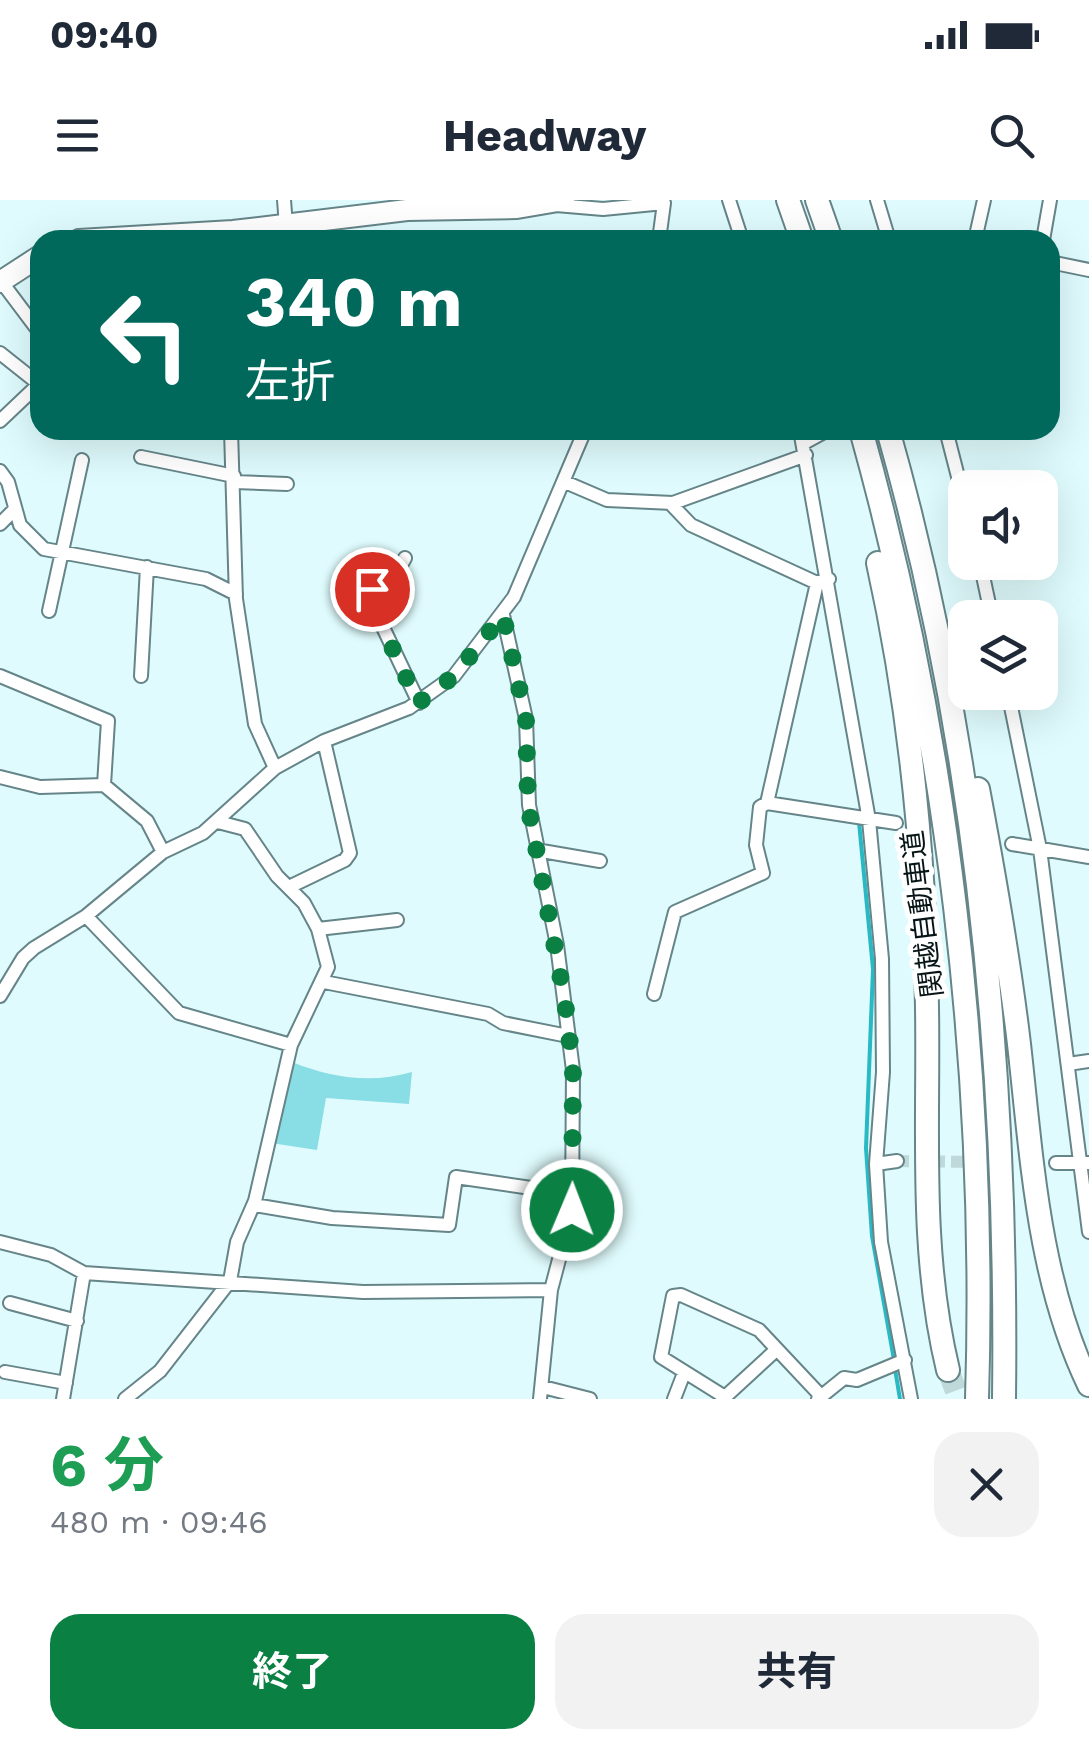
<!DOCTYPE html>
<html lang="ja">
<meta charset="utf-8">
<style>
:root{--surface:#fff;--page:#f2f2f3;--text:#1f2937;--muted:#747a83;--accent:#0b8043}
body{margin:0;font-family:"Work Sans","Noto Sans JP",sans-serif;background:var(--page);color:var(--text);height:100vh;display:flex;flex-direction:column;font-size:38px;white-space:nowrap}
*{box-sizing:border-box;margin:0}
p{font-size:32px;color:var(--muted)}
.icon{flex:none;width:55px;height:55px;fill:none;stroke:currentColor;stroke-width:2;stroke-linecap:round;stroke-linejoin:round}
.map{position:relative;height:1199px;overflow:hidden}
.details{display:flex;flex-direction:column;background:var(--surface);flex:1}
.details>*{flex:none}
.hud{position:absolute;left:30px;top:30px;width:1030px;height:210px;border-radius:30px;box-shadow:0 10px 40px #0002;background:#00695c;color:#fff;overflow:hidden}
.fabs{position:absolute;left:948px;top:270px;display:grid;gap:20px}
.fabs a{display:grid;place-items:center;width:110px;height:110px;border-radius:20px;background:var(--surface);box-shadow:0 10px 40px #0002;font-size:50px}
.pin{position:absolute;display:grid;place-items:center;width:85px;height:85px;color:#fff;margin:-42px;border:5px solid #fff;border-radius:50%;box-shadow:0 2px 10px #0007}
.me{position:absolute;width:110px;margin:-55px;rotate:1deg;stroke-linejoin:round;filter:drop-shadow(0 0 8px #0008)}
.turn{display:flex;align-items:center;gap:35px;height:210px;padding:0 50px;font-size:45px}
.turn .icon{width:130px;height:130px;stroke-width:2.5}
.turn b{display:block;font-size:70px;line-height:85px}
.round{display:grid;place-items:center;flex:none;width:105px;height:105px;border-radius:30px;background:var(--page)}
.overview{display:flex;align-items:center;justify-content:space-between;height:170px;padding:0 50px}
h1{font-size:60px;font-weight:700;line-height:75px;color:#1e9e55}
.cta{display:flex;gap:20px;margin-top:auto;padding:20px 50px}
.cta a{flex:1;height:115px;border-radius:30px;background:var(--accent);color:#fff;font-size:40px;font-weight:700;line-height:115px;text-align:center}
.cta a+a{background:var(--page);color:var(--text)}
.status{display:flex;justify-content:space-between;align-items:center;height:70px;padding:0 50px;background:var(--surface);direction:ltr}
.status svg{height:28px;fill:currentColor}
header{display:flex;justify-content:space-between;align-items:center;height:130px;padding:0 50px;background:var(--surface);font-size:45px;font-weight:700}
.map>svg:first-child{display:block}
</style>
<div class="status"><b>09:40</b><svg viewBox="0 0 49 12"><path d="M0 12V9h3v3zM5 12V6h3v6zM10 12V3h3v9zM15 12V0h3v12zM26 1h20v11H26zM47 4h2v5h-2z"/></svg></div>
<header><svg class="icon" aria-label="menu" viewBox="0 0 24 24"><path d="M4 6h16M4 12h16M4 18h16"/></svg>Headway<svg class="icon" aria-label="search" viewBox="0 0 24 24"><circle cx="10" cy="10" r="6"/><path d="M15 15l6 6"/></svg></header>
<div class="map">
<svg width="1089" height="1199" viewBox="0 0 1089 1199">
<rect width="100%" height="100%" fill="#dffbfd"/>
<path fill="#89dde5" d="M292,862C332,878 371,884 412,872L409,904L326,898L317,950L271,943Z"/>
<g fill="none" stroke-linecap="round" stroke-linejoin="round">
<path stroke="#28b9c5" stroke-width="4" d="M859,622L873,769L866,948L872,1036L894,1160
M895,1169L900,1199"/>
<path stroke="#bfd8da" stroke-width="12" stroke-dasharray="12 6" stroke-linecap="butt" d="M897,961L979,962"/>
<path stroke="#bfd8da" stroke-width="22" stroke-dasharray="22 11" stroke-linecap="butt" d="M948,1170L959,1199"/>
<g stroke="#658589" stroke-width="16">
<path id="minor" d="M284,0L286,26
M729,0L742,40
M877,0L889,40
M556,5L603,9L664,3L659,40
M975,40L984,0
M1043,40L1050,0
M1050,62L1089,70
M1,81L40,133
M0,153L39,184
M0,221L40,183
M231,230L236,399L255,524L275,568
M800,230L869,620L882,759L883,872L876,964L881,1042L911,1199
M946,230L965,304
M804,243L826,231
M141,257L234,276
M0,271L8,282L20,325L44,349L206,379L236,394
M234,282L287,284
M565,282L607,300L673,303L806,255
M670,303L691,325L817,383
M0,324L15,309
M405,358L394,378L372,389L370,400L419,503
M980,362L992,418
M49,411L82,260
M503,415L526,519L529,605L557,745L573,870L572,1010L551,1090L540,1199
M0,476L108,521L104,585
M141,476L147,367
M1008,492L1040,649L1089,1032
M0,577L40,587L104,585L147,621L163,652
M767,603L817,383L829,379
M1012,644L1089,657
M536,650L600,661
M289,687L345,660L350,653L324,541
M86,716L179,813L291,845
M318,729L397,720
M324,782L488,814L503,823L568,836
M654,794L675,712L763,673L756,645L760,607L767,603L896,623
M0,796L23,758L34,748L86,716L163,652L203,633L275,568L324,541L409,508L454,476L514,397L585,230
M1068,864L1089,861
M1056,963H1089
M876,964L897,961
M254,1005L332,1018L449,1025L456,977L572,994
M0,1042L51,1055L84,1073L363,1092L551,1090
M10,1103L77,1121
M776,1150L725,1197L661,1157L673,1096L681,1095L759,1130L821,1196
M5,1172L66,1183
M543,1187L590,1199
M63,1199L84,1073
M125,1199L160,1171L230,1081L237,1042L255,1001L291,845L328,767L318,729L304,703L277,676L245,629L218,622
M674,1199L684,1173
M818,1199L844,1178L857,1180L905,1160"/>
</g>
<g stroke="#658589" stroke-width="24">
<path id="primary" d="M79,40L233,31L407,10L517,8L564,0
M0,82L40,56"/>
</g>
<g stroke="#658589" stroke-width="26">
<path id="motorway" d="M788,0L802,40
M817,0L831,40
M861,230C948,541 987,876 977,1199
M888,230C977,543 1008,874 1004,1199
M878,363C910,507 925,661 927,808C929,929 919,1050 948,1170
M978,589C994,674 1009,759 1019,844C1032,959 1038,1079 1089,1185"/>
</g>
<use href="#minor" stroke="#fff" stroke-width="12"/>
<use href="#primary" stroke="#fff" stroke-width="20"/>
<use href="#motorway" stroke="#fff" stroke-width="22"/>
</g>
<g fill="none" stroke-linecap="round" stroke-linejoin="round">
<path stroke="#0b8043" stroke-width="18" stroke-dasharray="0 32.4" d="M372,389L370,400L418,503L454,476L503,415L526,519L528,605L565,801L573,870L572,1010"/>
</g>
<g text-anchor="middle" stroke-width="10" stroke-linejoin="round" paint-order="stroke">
<g font-size="28" fill="#081516" stroke="#fff">
<text transform="translate(922 714) rotate(-97)" y="10">関越自動車道</text>
</g>
</g>
</svg>
<div class="fabs">
<a><svg class="icon" aria-label="sound" viewBox="0 0 24 24"><path d="M4 9h4l5-4v14l-5-4H4zM17 9q2 3 0 6"/></svg></a>
<a><svg class="icon" aria-label="layers" viewBox="0 0 24 24"><path d="M12 4l9 5-9 5-9-5zM3 14l9 5 9-5"/></svg></a>
</div>
<div class="pin" style="left:372px;top:389px;background:#d93025"><svg class="icon" aria-label="arrive" viewBox="0 0 24 24"><path d="M6 21V4h12l-3 4 3 4H6"/></svg></div>
<svg class="me" style="left:572px;top:1010px" viewBox="-20 -20 40 40"><circle r="17" fill="#0b8043" stroke="#fff" stroke-width="3"/><path d="M0-11L8 9 0 5-8 9z" fill="#fff"/></svg>
<div class="hud">
<div class="turn"><svg class="icon" aria-label="left" viewBox="0 0 24 24"><path d="M17 20v-9H6M10 6l-5 5 5 5"/></svg><div><b>340 m</b>左折</div></div>
</div>
</div>
<section class="details">
<div class="overview"><div><h1>6 分</h1><p>480 m · 09:46</p></div><a class="round"><svg class="icon" aria-label="close" viewBox="0 0 24 24"><path d="M6 6l12 12M18 6L6 18"/></svg></a></div>
<div class="cta"><a>終了</a><a>共有</a></div>
</section>
